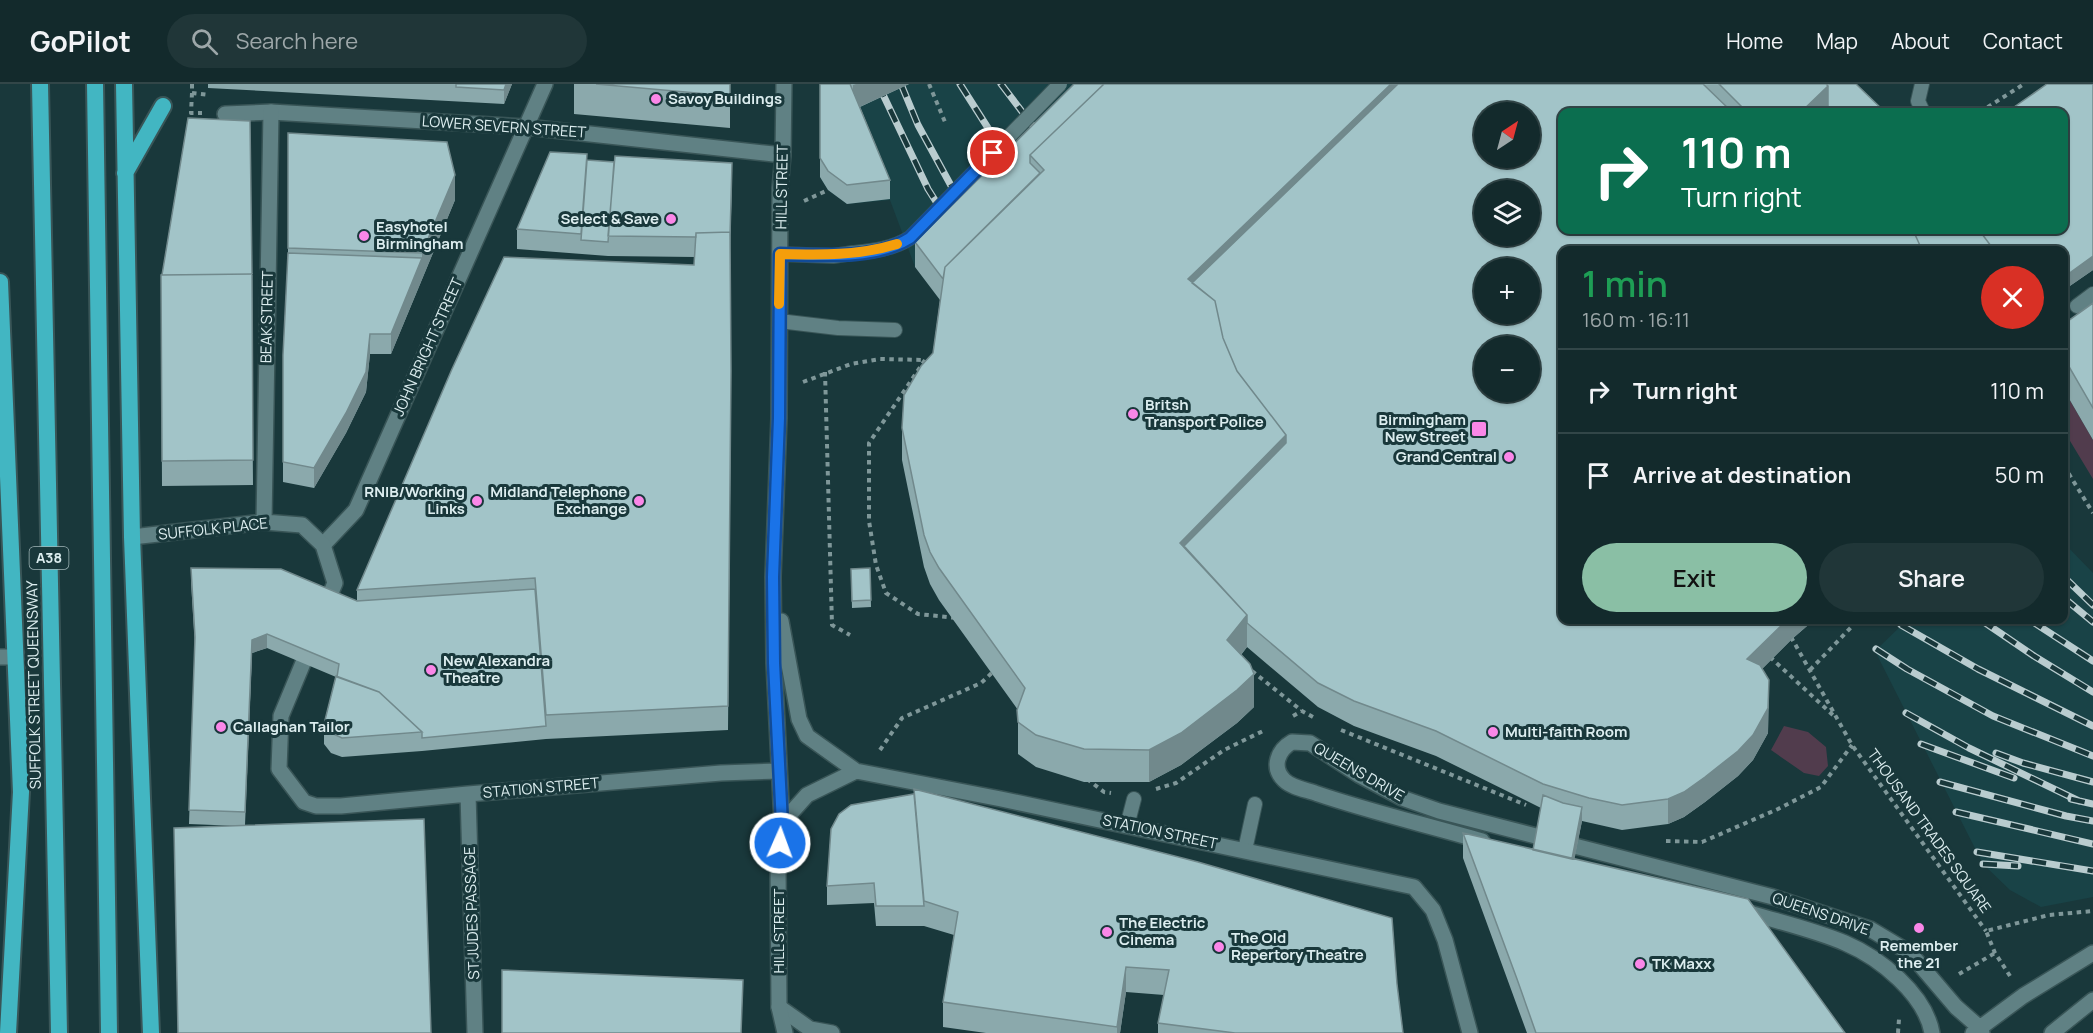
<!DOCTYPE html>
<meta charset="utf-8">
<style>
:root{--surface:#132a2c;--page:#203638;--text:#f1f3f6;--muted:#9da7a9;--line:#324648;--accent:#8abfa5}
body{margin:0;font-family:Manrope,sans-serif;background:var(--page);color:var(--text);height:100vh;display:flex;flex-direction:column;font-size:22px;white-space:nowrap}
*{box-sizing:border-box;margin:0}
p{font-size:20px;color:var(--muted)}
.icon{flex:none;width:33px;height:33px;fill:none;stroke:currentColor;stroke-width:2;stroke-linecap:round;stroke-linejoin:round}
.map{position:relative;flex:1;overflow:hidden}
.drawer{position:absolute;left:1558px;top:162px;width:510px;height:378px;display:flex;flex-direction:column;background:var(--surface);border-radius:12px;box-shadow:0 2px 4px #0004,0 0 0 2px var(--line)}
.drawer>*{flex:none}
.top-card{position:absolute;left:1558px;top:24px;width:510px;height:126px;border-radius:12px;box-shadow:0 2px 4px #0004,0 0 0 2px var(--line);background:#0b6e4f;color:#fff;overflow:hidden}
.needle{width:39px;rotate:36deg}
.tools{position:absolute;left:1474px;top:18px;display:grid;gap:12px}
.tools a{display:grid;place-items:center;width:66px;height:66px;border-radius:50%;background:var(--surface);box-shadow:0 2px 4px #0004,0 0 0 2px var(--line);font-size:30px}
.pin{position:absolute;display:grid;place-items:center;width:51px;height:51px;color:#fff;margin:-26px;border:3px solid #fff;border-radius:50%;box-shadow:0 2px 6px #0007}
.me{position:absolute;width:66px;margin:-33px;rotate:2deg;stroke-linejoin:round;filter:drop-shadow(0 0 4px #0008)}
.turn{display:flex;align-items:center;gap:21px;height:126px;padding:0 24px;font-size:27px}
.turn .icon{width:78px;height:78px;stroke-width:2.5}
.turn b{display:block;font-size:42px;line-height:51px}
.round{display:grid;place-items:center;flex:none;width:63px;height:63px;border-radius:32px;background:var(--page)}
.headline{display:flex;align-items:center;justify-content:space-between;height:102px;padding:0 24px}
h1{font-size:36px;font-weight:600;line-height:45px;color:#1e9e55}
.action{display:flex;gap:12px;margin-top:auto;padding:12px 24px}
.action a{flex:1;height:69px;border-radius:36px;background:var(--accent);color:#111;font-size:24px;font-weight:600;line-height:69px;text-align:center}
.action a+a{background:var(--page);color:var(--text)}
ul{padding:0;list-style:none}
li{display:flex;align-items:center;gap:18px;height:84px;padding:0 24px;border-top:2px solid var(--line)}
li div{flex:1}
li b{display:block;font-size:22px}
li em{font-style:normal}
header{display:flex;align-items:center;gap:36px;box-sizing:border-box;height:84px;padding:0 30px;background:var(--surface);border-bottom:2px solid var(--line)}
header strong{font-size:28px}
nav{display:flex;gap:33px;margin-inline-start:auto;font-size:21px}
.search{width:420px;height:54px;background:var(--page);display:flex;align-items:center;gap:15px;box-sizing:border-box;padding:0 21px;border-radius:33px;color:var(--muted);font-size:22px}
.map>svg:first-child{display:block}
</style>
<header>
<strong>GoPilot</strong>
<div class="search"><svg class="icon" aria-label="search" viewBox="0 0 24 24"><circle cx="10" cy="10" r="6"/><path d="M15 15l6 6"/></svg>Search here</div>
<nav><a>Home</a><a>Map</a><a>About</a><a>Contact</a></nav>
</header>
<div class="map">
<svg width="2093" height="949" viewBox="0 0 2093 949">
<rect width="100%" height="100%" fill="#19383b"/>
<path fill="#194347" d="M820,0H1099L915,183L890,116L847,120L828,106L820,93Z
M2064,459L2093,489V813L2041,823L2010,806L1983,780L1875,567L1907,536H2064Z"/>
<path fill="#513c4d" d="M2064,306L2093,356V395L2064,347Z
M1784,642L1808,648L1826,663L1828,682L1819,692L1804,689L1771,666Z"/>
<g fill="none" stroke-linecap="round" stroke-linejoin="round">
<g stroke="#395557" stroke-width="16">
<path id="service" d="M1922,0L1918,17L1923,28
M780,170L833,172L853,169
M2077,222L2093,210
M779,237L838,244L895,246
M1127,742L1134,715
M1245,766L1255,720"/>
</g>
<g stroke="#395557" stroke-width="18">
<path id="pedestrian" d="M225,30L271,28L526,43L783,71
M323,461L356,426L545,0"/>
</g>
<g stroke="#395557" stroke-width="18">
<path id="minor" d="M264,438L271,28
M132,453L264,438L302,441L323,461L335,499L327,518
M0,573H15
M303,579L281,632L279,685L304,718L316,722H341L468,710L721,689L779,687
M468,710L475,949
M1482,757C1427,741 1371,728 1318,710C1308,706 1292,704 1284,696C1271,683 1278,666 1292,658L1310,659L1359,691L1402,714L1439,727L1773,813L1870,845L1910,869L1956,923L1980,944L1982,949
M1742,827C1776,837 1812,845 1845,859C1880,874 1925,910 1932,949
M779,923L810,945L832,949
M1973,949L2023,912L2093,869
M2052,949L2093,916"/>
</g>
<g stroke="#395557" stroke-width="18">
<path id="tertiary" d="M784,0L783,71L780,104L779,334L773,493L774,579L782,739L778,778L779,923L785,949
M781,537L799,635L807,652L856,687
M782,739L807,711L856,687L1001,715L1414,803L1433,826L1445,856L1470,949"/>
</g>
<g stroke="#395557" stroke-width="20">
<path id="trunk" d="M40,0L59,949
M95,0L109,949
M124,0L132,453L151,949
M125,89L163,22
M0,198L21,708L8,949"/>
</g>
<path stroke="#7f9799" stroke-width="4" stroke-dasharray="4.5 4.5" stroke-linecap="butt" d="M192,0V9L209,11
M929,0L945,38
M192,9L191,29H202
M1980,28L2024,0
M804,117L828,106
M925,276L869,359V437L876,481L886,509L918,530L957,534
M825,288L832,541L850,551
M803,298L851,280L880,275L924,276
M2064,382L2093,429
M1791,553L1852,661L1986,847
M1770,573L1835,633
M1810,586L1858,536
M1252,587L1302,627L1313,633
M1293,632L1302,627
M1341,646L1526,721
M880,666L902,634L981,599L994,587
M1087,695L1104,708L1111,709
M1156,705L1176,699L1224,666L1265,646
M1666,757L1702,758L1778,725L1821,703L1852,661
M1959,890L1995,869
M2010,892L1995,869L1986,847L2049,831L2093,827
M1898,949L1899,935"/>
<use href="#service" stroke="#608184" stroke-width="14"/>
<use href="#pedestrian" stroke="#608184" stroke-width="15"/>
<use href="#minor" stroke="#608184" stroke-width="15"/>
<use href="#tertiary" stroke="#608184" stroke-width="15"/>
<use href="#trunk" stroke="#42b6c2" stroke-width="16"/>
<g stroke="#b9cccf" stroke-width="7">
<path id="rail" d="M878,0L928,105L952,143
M901,0L918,41L967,131
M960,0L988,44L1016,82
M1001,0L1043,55
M2064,493L2093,521
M2064,514L2093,538
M1981,536L2034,572L2093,608
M2030,536L2093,577
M1901,541L1978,585L2093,642
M1876,565L1907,585L1993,632L2093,672
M1906,629L1969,664L2079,717
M1921,660L2014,694
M1996,669L2023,679L2093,698
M1940,698L2066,732L2093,737
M2071,715L2093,720
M1956,728L2093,760
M1977,768L2093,787
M1983,780L2018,782"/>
</g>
<use href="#rail" stroke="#19383b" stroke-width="4.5" stroke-dasharray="14" stroke-linecap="butt"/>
<g stroke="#395557" stroke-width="16" stroke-linecap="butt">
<path id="service-bridge" d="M853,169C872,167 893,165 910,154L1060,0"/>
</g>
<use href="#service-bridge" stroke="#608184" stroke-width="14"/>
</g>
<path fill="#8ba9ac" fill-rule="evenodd" d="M208,0H512L504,20L208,4Z
M574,0H730V44L574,30Z
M820,0H909L860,23L890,96V115L847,120L828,106L820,93Z
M1074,0H1856L1885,28H1563V146H2064V28H2007L2047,0H2093V186L2064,206V166H1563V536H1814L1792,555L1762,585L1769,596L1768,649L1753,676L1738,692L1705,718L1684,733L1668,740L1622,746L1582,737L1574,775L1748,815L1845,949H1527L1463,774V749L1533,766L1541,724L1436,672L1354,642L1318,623L1247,563L1241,571L1250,580L1254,590V623L1237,639L1181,681L1149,698H1084L1036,683L1018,670V626L939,516L930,500L924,483L902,376V344L904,311L921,282L933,269L940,216L915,183V158ZM1485,28H1530V74H1485ZM1485,106H1530V152H1485ZM1485,184H1530V230H1485ZM1485,262H1530V308H1485Z
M250,37L253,401L162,402L161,191Z
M288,49L455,116L391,270H370L366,308L346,349L314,404L283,398V271L288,169Z
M587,76L732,99L730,166L731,312L728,646L546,655L422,667L342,673L331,669L324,660V640L336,593L267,564L252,569L245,741L431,949H178L174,744L239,742L189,740L195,562L191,498V484L357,517V506L694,181L695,173L608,172L517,165V145Z
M2093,219V356L2064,306V240Z
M870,484L871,523L852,524L851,485Z
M831,745L1397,900L1403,949H1158V939L1164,911L1126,908L1120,949H986L943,943V918L954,851L924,842H876L874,819L827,821V802Z"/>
<path fill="#71898c" d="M506,0H512L504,20V6Z
M856,0H909L853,26V1Z
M1391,0H1406L1202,214L1188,195Z
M1828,2V28H1801Z
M455,91V116L391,270V250L422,174V169Z
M2093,172V186L2064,206V193Z
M370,250V270L366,308L346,349L314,404V384Z
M1286,351V383L1192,479L1180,459Z
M1247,531V563L1227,588V556Z
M1787,536H1814L1792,555L1747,600V575Z
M267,550V564L252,569L245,742L252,556Z
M1254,590V623L1237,639L1181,681L1149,698V666Z
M1769,596L1768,649L1753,676L1738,692L1705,718L1684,733L1668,740V715Z
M1582,723V737L1570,798V784Z
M1126,883V908L1120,949H1117V943Z"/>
<path fill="#a2c4c8" stroke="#71898c" stroke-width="1.5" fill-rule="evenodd" d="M456,0H506L504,6L456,3Z
M596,0H730V12Z
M820,0H850L890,96L847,101L828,87L820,74Z
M1074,0H1104L1030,71V79L1040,89L945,183L943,195L915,158Z
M1104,0H1391L1188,195L1215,217L1223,254L1237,287L1286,351L1180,459L1247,531L1227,556L1250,580L1254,590L1237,606L1181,649L1149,666L1084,665L1036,651L1018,638L1017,626L1025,604L939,484L930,468L924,451L902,344L904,311L921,282L933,269L945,183L1044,86L1030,71Z
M1398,0H1703L1732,28H1563V146H1913L1922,166H1563V536H1787L1747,575L1760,581L1769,596L1768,624L1753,651L1738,667L1705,693L1684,708L1668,715L1622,721L1589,714L1543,700L1436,647L1354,617L1318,599L1247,539V531L1184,462L1286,359V351L1237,287L1223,254L1215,217L1192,199ZM1485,28H1530V74H1485ZM1485,106H1530V152H1485ZM1485,184H1530V230H1485ZM1485,262H1530V308H1485Z
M1719,0H1826L1828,2L1801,28H1747Z
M1826,0H1856L1885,28H1822L1828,23V2Z
M2047,0H2093V172L2064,193V166H1994L1979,146H2064V28H2007Z
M188,34L250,37L252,190L162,191Z
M288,49L447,58L455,91L422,169L288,164Z
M550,68L587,70L581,150L517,145Z
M615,72L732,79L730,152V148L696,149V153L608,152Z
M587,76L614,78L608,158L581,156Z
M1913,146H1979L1994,166H1922Z
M730,148L731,287L728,622L546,631L535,494L357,506L452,285L504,173L694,181L696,149Z
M288,169L422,174L391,250H370L366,288L346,329L314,384L283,378V271Z
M252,190L253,376L162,377L161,191Z
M2093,219V324L2064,274V240Z
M191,484L281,485L357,517L535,505L546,642L422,654V648L379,608L337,593L339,580L267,550L252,556L245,728L189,726L195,553Z
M870,484L871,516L852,517L851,485Z
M336,592L379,608L422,648L342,654L331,649L324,640Z
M914,705L1198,778L1392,834L1397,900L1403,949H1235L1158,939L1169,886L1126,883L1117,943L943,918L958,828L924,817Z
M914,710L924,822H876L874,799L827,802L831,745L839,730L851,721Z
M1543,711L1563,719L1582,723L1572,775L1533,766Z
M424,735L431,949H178L174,744Z
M1463,749L1748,815L1845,949H1536L1517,895Z
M502,886L743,896L741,949H502Z"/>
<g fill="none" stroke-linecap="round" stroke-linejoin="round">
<g stroke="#114b97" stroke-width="15">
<path id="route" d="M780,759L782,740L774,579L773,493L779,334L780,170C820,171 875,176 910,154L993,69"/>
</g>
<use href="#route" stroke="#1a73e8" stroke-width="10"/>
<path stroke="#f59e0b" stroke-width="10" d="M779,220L780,170C821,171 858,172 897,160"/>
</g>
<g fill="#fa87e8" stroke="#19383b" stroke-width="2">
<circle cx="656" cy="15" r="6"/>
<circle cx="671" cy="135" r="6"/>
<circle cx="364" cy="152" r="6"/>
<circle cx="1133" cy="330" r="6"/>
<rect x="1471" y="337" width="16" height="16" rx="3"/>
<circle cx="1509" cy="373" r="6"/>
<circle cx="477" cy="417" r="6"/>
<circle cx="639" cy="417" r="6"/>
<circle cx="431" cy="586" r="6"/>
<circle cx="221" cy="643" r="6"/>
<circle cx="1493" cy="648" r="6"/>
<circle cx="1919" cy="844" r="6"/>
<circle cx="1107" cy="848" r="6"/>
<circle cx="1219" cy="863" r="6"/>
<circle cx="1640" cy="880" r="6"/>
</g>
<g text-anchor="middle" stroke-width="6" stroke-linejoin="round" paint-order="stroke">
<rect fill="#19383b" stroke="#a2b7b9" stroke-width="1.5" x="29.5" y="463" width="39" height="22" rx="4.5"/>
<g font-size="14" font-weight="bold" fill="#dcedef">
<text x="49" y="479">A38</text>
</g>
<g font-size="15" font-weight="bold" fill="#dcedef" stroke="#19383b" text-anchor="start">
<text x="668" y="20">Savoy Buildings</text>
<text x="659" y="140" text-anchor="end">Select &amp; Save</text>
<text x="376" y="148">Easyhotel<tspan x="376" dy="17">Birmingham</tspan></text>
<text x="1145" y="326">Britsh<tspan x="1145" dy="17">Transport Police</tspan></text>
<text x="1466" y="341" text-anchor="end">Birmingham<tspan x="1466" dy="17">New Street</tspan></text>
<text x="1497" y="378" text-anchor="end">Grand Central</text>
<text x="465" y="413" text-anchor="end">RNIB/Working<tspan x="465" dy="17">Links</tspan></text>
<text x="627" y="413" text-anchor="end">Midland Telephone<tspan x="627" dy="17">Exchange</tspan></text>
<text x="443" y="582">New Alexandra<tspan x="443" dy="17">Theatre</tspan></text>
<text x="233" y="648">Callaghan Tailor</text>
<text x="1505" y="653">Multi-faith Room</text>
<text x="1119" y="844">The Electric<tspan x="1119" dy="17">Cinema</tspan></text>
<text x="1231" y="859">The Old<tspan x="1231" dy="17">Repertory Theatre</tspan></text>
<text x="1919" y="867" text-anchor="middle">Remember<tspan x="1919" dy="17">the 21</tspan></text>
<text x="1652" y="885">TK Maxx</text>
</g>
<g font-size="15" fill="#dcedef" stroke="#19383b">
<text transform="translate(504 43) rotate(4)" y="5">LOWER SEVERN STREET</text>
<text transform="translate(782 103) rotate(-89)" y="5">HILL STREET</text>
<text transform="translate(267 233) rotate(-89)" y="5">BEAK STREET</text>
<text transform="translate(428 263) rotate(-66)" y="5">JOHN BRIGHT STREET</text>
<text transform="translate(213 445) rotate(-6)" y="5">SUFFOLK PLACE</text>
<text transform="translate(34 601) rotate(-91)" y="5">SUFFOLK STREET QUEENSWAY</text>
<text transform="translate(1359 688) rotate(30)" y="5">QUEENS DRIVE</text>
<text transform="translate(541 704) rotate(-5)" y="5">STATION STREET</text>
<text transform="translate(1929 747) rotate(54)" y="5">THOUSAND TRADES SQUARE</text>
<text transform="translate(1160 748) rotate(12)" y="5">STATION STREET</text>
<text transform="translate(472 829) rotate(-92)" y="5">ST JUDES PASSAGE</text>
<text transform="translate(1821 830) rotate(19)" y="5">QUEENS DRIVE</text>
<text transform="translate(779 847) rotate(-90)" y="5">HILL STREET</text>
</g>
</g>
</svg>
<div class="tools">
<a><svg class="needle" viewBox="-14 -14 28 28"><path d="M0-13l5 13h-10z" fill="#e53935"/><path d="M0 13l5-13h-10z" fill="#9da7a9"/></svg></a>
<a><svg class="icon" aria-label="layers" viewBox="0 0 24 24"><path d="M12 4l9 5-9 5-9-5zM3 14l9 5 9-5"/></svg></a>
<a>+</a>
<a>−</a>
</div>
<div class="pin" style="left:993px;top:69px;background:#d93025"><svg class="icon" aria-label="arrive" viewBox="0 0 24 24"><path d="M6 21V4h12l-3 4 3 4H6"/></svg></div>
<svg class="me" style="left:780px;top:759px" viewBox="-20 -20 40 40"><circle r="17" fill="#1a73e8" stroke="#fff" stroke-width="3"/><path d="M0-11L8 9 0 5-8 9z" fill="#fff"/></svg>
<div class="top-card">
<div class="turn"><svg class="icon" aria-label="right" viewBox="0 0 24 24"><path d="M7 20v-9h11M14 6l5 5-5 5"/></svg><div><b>110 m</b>Turn right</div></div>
</div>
<section class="drawer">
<div class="headline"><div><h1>1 min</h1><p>160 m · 16:11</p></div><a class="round" style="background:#d93025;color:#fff"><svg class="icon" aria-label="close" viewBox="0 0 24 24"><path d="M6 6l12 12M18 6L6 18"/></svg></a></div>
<ul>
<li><svg class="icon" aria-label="right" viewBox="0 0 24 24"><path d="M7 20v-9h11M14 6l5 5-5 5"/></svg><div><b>Turn right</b></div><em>110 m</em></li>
<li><svg class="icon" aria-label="arrive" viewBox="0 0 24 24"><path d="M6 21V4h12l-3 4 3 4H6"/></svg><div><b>Arrive at destination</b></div><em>50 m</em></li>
</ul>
<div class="action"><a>Exit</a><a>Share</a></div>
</section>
</div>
